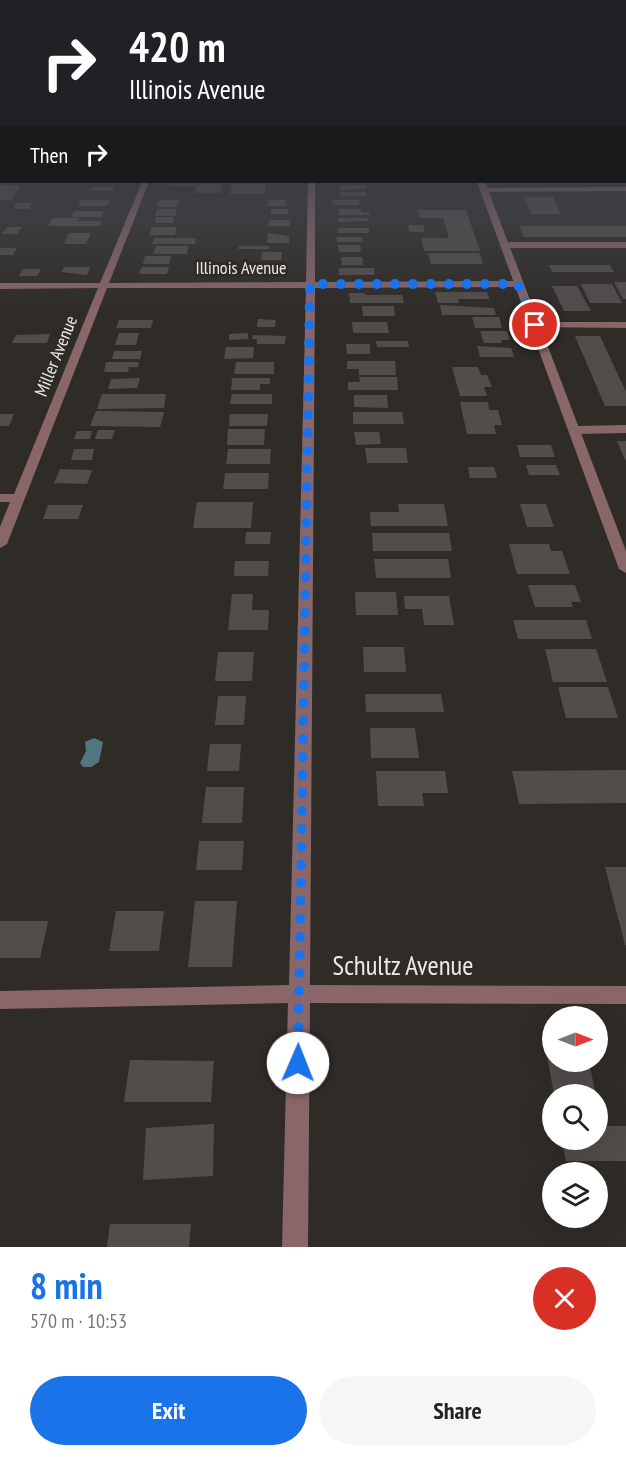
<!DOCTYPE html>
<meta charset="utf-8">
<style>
:root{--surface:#fff;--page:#f6f6f6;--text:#222;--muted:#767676;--accent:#1a73e8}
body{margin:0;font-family:"PT Sans Narrow",sans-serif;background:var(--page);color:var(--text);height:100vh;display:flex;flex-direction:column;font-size:22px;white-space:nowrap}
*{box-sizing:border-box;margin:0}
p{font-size:20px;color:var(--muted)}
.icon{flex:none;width:33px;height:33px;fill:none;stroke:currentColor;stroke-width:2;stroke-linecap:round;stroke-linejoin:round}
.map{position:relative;height:1247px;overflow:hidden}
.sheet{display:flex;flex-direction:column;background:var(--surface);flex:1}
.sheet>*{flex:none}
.top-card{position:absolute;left:0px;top:0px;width:627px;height:183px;box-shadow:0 6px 24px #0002;background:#202124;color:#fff;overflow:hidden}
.needle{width:39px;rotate:90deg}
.controls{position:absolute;left:542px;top:1006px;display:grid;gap:12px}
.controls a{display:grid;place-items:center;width:66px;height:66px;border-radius:50%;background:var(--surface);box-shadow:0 6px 24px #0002;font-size:30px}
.pin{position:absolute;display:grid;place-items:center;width:51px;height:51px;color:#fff;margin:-26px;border:3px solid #fff;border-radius:50%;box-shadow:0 2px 6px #0007}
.me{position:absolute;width:66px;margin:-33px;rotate:1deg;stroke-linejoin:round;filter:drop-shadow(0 0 4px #0008)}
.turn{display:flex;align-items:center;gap:21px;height:126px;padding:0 30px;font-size:27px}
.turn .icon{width:78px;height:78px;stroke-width:2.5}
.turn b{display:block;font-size:42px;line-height:51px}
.then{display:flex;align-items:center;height:57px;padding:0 30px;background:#0003;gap:12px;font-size:22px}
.round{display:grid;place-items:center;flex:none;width:63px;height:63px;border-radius:32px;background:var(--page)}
.summary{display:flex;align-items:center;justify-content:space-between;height:102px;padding:0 30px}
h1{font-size:36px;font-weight:600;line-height:45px;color:var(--accent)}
.cta{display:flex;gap:12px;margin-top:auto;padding:12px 30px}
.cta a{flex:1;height:69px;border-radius:36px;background:var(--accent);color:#fff;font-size:24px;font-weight:600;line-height:69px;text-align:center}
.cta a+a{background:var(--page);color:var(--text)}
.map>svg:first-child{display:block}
</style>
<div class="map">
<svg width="626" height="1247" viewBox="0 0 626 1247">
<rect width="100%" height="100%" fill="#2f2c28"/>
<path fill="#53757f" d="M94,738L103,742L99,762L91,767H83L80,763L86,751L85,742Z"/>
<path fill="#524d4a" d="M170,182H223L221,193H195L196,186H169Z
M232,182H266L265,194H230Z
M0,185H21L11,200H0Z
M340,185H366L367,189L340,190Z
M92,187H114L113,191H90Z
M340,192H366L367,196H341Z
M524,197H553L561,214H531Z
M81,200H110L107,206H78Z
M160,200H179L177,207H157Z
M268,200H286V206H267Z
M332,200H359V205H333Z
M17,203H32L29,209H13Z
M157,209H177L175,216H155Z
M271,209H288V214H271Z
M339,209H361V212H369L370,215H339Z
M418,210H466L480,251H424L421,238H449L443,218H420Z
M74,211H104L102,217H71Z
M156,217H174L173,223H155Z
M52,218H80L78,221H102L100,226H48Z
M338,218H368V221L338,222Z
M269,220H290V226H268Z
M408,225H423L425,232H409Z
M519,226H626V237H524Z
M7,227H22L17,234H2Z
M152,227H177L175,235H149Z
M338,228H369V233H338Z
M69,233H91L86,244H64Z
M268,233L289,236V243H267Z
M336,237H362L363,242H337Z
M155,238H196L195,244H152Z
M338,245H360L361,252H339Z
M156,246H189L187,254H153Z
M239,246H269V249H238Z
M0,248H17L13,255H0Z
M262,252H282L281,260H261Z
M428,253H480L483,264H431Z
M145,256H171L169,264H143Z
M341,257H362L363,265H342Z
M549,265H610L614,272H552Z
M256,266H279V275H255Z
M64,267H90L87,275L61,272Z
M142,267H169L167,274H139Z
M339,268H374L375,275H339Z
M23,269H41L37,276H19Z
M614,282H626V299H623Z
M581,284H612L622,303H590Z
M552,286H577L591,311H564Z
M435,292H487L490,299H458L459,303H438Z
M349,293H365V295H402L404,303H350Z
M440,305L494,308L496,315H442Z
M362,306H394L395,316H363Z
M472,317H499L502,328H475Z
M258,319L276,320L275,327H257Z
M119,320H153L151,328H116Z
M352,322H387L389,333H353Z
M480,331H507L510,340H501L502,343H484Z
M119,333H139L136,345H115Z
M248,333V339L229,340V334Z
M50,334L47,343H12L16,335Z
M253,335L286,336L285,344H257V339H252Z
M575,336H600L626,392V406H605Z
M376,341H408L409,347H377Z
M346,344H370V354H347Z
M477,346L511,348L514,357H480Z
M226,347H254L253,358L224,359Z
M114,351H142L140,359H112Z
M347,361H395L396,375H359V369H347Z
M106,362H139L138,367H129L128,372H104Z
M236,362H274V374H234Z
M452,367H478L481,375H487L492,387H484L487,396H460Z
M359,377H397L398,390H348V382H360Z
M140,378L137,388L108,389L111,379Z
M232,378H270V384H260V390H231Z
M102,394H166L164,408L97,409Z
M232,394H272V404H230Z
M354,395H387L388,408L354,407Z
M460,402H488L489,410H498L502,425H494L496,434H467Z
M96,411L164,412L160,427L90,426Z
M353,412H402L404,424H353Z
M0,414H14L9,426H0Z
M230,414H268L267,426H229Z
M228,429H265L264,445H227Z
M98,430H115L112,439H95Z
M77,431H92L90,439H74Z
M354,432H379L381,444L356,445Z
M617,441H626V462Z
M517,445H551L555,457H520Z
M365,448H406L408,463H367Z
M74,449H94L92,460H71Z
M228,449H271L270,464H226Z
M526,465H556L560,475H529Z
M468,467H494L497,478H470Z
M60,469L92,470L87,484L54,483Z
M225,473H269L268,489H223Z
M197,502H253L251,528H193Z
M398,504H444L448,526H371L370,512H399Z
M520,504H546L554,527H527Z
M48,505H83L78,519H43Z
M246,532H271L270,544H245Z
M372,533H449L452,551H373Z
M509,544H549L551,551H562L570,574H517Z
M374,559H448L451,578H376Z
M235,561H269L268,576H234Z
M528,585H575L581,602H571L573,607H535Z
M355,592H396L398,615H356Z
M232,594H253L252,610H269L268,630H228Z
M404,596H449L454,625H424L422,609H405Z
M513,620H586L592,639H518Z
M363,647H404L406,672H364Z
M545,649H596L607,682H553Z
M218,652H254L252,681H215Z
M558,687H608L618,718H566Z
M365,694H441L444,712H366Z
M218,696H246L244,725H215Z
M370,728H415L419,758H371Z
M210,744H241L239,771H207Z
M626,770V803L519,804L512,771Z
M376,771H445L448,793H422L424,806H378Z
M206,787H244L242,823H202Z
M199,841H244L242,870H196Z
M605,867H626V945H625Z
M195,901H237L232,967H188Z
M116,911H164L159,951H109Z
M0,921H48L40,958H0Z
M543,1033H552V1062H589L596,1095H554Z
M130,1060L214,1061L211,1102H124Z
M597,1107L602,1126H626V1161H566L562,1140H597Z
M214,1124L213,1176L143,1180L146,1128Z
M110,1224H191L189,1247H107Z"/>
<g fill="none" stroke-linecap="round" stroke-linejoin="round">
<path fill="#89666a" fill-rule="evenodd" d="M142,182H149L109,283L306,282L308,182H315V282L518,281L523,284L518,287L315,288L310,985L626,986V1004L310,1003L308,1247H282L288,1003L0,1009V991L289,985L306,288H107L7,544L0,548V527L10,502H0V494H14L98,288L0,289V283H100Z
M626,187V191L484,192L480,190L484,188Z
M626,242V248H503L499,245L503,242Z
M535,322H626V328L531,327L530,325Z
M626,425V433L576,434L570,430L576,426Z"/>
<path fill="#89666a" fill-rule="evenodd" d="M0,164H2V168H0Z
M477,182H485L626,551V573L619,569Z"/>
</g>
<linearGradient id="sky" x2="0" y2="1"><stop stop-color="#1a1816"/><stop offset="0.44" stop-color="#474b53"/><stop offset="1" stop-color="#474b53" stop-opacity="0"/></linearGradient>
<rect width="626" height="312" fill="url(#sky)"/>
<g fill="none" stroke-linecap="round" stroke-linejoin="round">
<path stroke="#1a73e8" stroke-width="10" stroke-dasharray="0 18" d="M298,1063L310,284H518L535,325"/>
</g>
<g text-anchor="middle" stroke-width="6" stroke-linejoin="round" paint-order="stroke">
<g font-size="18" fill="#eceae7" stroke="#2f2c28">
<text x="241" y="274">Illinois Avenue</text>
<text transform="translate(56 356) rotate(-68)" y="6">Miller Avenue</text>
</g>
<g font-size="27" fill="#eceae7" stroke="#2f2c28">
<text x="403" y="975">Schultz Avenue</text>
</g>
</g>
</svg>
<div class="controls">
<a><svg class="needle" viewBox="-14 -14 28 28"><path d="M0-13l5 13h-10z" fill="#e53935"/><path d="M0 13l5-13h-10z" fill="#767676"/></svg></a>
<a><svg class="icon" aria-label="search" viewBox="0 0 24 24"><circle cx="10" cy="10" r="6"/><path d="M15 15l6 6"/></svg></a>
<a><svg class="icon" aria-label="layers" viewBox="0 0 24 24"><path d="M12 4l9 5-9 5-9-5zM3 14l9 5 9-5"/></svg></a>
</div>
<div class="pin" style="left:535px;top:325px;background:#d93025"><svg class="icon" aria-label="arrive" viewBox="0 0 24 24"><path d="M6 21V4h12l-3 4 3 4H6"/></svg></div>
<svg class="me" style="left:298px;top:1063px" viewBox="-20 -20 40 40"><circle r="19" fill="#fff"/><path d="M0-13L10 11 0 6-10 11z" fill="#1a73e8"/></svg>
<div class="top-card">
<div class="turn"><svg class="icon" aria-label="right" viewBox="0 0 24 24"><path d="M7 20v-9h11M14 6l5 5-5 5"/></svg><div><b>420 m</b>Illinois Avenue</div></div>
<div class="then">Then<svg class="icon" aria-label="right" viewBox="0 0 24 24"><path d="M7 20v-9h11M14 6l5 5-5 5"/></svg></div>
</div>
</div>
<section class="sheet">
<div class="summary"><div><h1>8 min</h1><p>570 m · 10:53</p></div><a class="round" style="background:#d93025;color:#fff"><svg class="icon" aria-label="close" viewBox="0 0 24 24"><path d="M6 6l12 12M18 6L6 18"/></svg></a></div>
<div class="cta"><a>Exit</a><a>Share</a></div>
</section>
